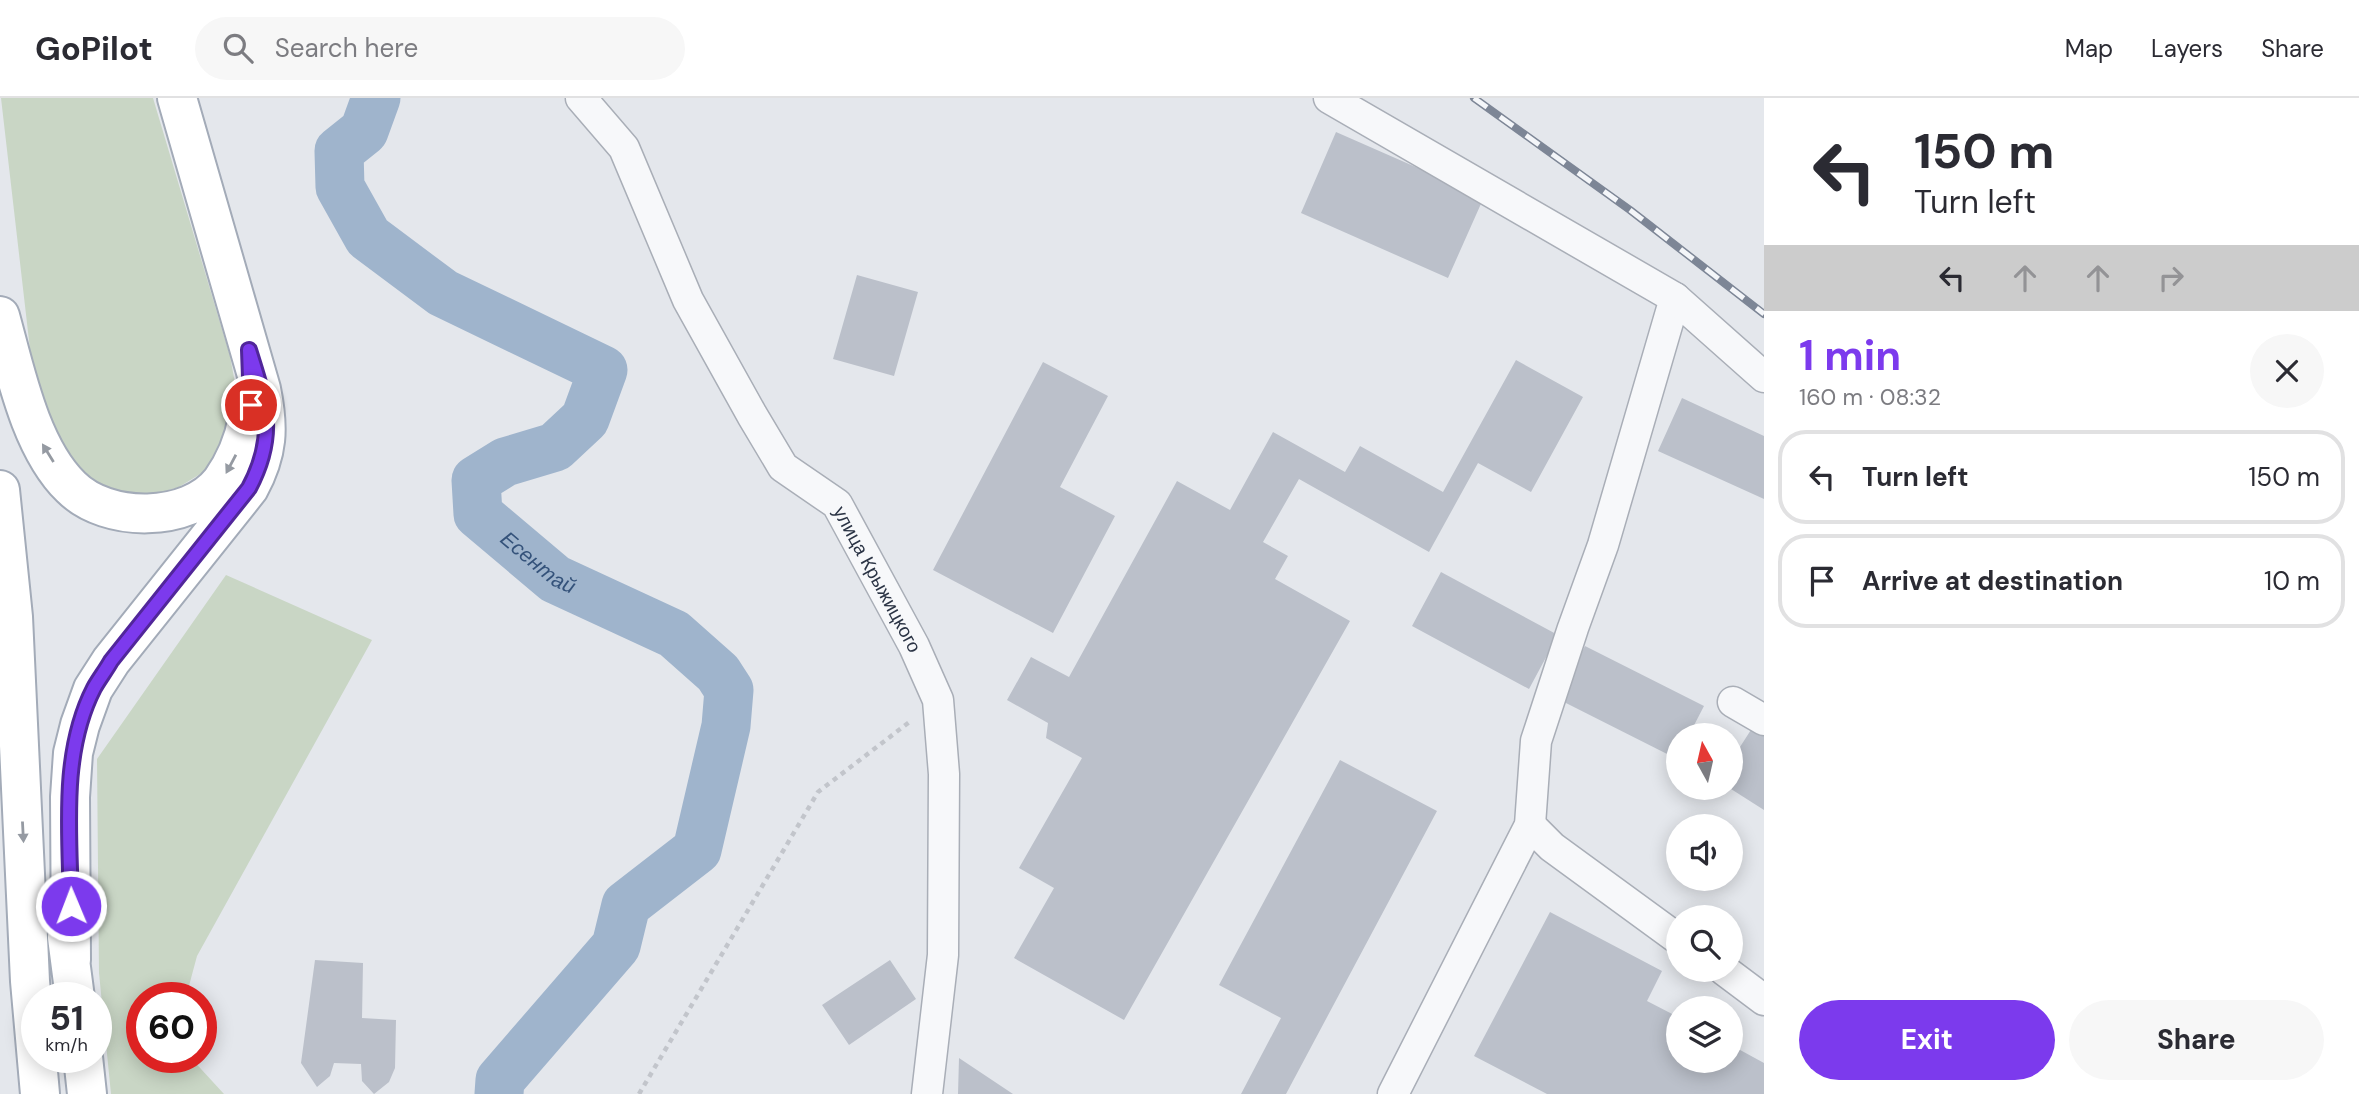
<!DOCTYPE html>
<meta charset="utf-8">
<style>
:root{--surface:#fff;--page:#f7f7f7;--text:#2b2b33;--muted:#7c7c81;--line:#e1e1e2;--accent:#7c3aed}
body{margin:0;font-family:"DM Sans",sans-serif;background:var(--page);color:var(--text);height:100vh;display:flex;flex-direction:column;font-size:26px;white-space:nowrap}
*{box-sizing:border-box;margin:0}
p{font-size:23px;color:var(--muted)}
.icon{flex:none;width:38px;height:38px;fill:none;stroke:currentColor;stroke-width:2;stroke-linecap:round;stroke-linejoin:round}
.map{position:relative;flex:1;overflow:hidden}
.drawer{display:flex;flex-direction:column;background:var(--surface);width:595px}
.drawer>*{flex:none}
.hud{background:#fff;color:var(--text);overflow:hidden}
.needle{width:46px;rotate:352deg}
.controls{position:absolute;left:1666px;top:625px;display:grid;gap:14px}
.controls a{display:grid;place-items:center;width:77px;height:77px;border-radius:50%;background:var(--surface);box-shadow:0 4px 18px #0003;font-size:35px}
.speed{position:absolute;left:21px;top:884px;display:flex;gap:14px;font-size:35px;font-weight:700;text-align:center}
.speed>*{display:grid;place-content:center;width:91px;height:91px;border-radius:50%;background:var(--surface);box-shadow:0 4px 18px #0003;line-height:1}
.speed small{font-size:18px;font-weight:400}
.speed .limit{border:10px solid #d22;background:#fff;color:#111}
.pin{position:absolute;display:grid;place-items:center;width:60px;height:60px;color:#fff;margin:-30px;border:4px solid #fff;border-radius:50%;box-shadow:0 2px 7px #0007}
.me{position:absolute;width:77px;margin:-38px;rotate:359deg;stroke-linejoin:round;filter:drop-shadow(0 0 5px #0008)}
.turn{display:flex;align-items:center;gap:24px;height:147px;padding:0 35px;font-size:32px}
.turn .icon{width:91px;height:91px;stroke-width:2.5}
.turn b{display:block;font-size:49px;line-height:60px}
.lanes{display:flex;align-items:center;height:66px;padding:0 35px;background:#0003;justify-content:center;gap:35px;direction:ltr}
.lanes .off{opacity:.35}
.round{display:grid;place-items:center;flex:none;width:74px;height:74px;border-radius:37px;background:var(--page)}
.head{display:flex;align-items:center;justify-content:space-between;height:119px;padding:0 35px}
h1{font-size:42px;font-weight:700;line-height:52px;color:var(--accent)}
.primary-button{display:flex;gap:14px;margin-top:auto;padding:14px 35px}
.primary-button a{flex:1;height:80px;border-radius:42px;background:var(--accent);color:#fff;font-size:28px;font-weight:700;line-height:80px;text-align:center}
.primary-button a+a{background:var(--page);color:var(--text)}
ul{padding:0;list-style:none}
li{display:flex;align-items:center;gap:21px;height:94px;margin:0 14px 10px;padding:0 21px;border:4px solid var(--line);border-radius:28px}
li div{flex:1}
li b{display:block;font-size:26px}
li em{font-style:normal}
header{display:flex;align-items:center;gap:42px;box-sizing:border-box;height:98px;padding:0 35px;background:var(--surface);border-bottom:2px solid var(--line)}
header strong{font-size:33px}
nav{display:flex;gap:38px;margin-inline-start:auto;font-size:24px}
.search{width:490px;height:63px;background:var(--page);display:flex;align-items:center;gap:18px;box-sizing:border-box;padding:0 24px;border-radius:38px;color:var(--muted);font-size:26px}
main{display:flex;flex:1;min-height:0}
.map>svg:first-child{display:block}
</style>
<header>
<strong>GoPilot</strong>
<div class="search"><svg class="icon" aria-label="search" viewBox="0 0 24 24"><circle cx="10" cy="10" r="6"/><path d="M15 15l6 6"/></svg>Search here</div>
<nav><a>Map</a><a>Layers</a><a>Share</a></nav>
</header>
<main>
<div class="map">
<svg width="1764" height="996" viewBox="0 0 1764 996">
<rect width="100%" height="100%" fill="#e4e7ec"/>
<path fill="#c9d6c5" d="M1,0H153L230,258L235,285L236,309L219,357L205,373L179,389L155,396H128L107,393L89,384L60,352L33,277Z
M226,477L372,542L197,858L186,899L142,900V959H190L224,996H111L99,875L97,661Z"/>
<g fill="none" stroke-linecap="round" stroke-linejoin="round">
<path stroke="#9fb4cc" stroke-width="49" id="s1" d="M376,0L364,33L339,53L340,89L368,139L443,195L603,272L585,321L555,349L505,364L476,382L478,416L555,481L674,536L718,575L729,592L726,628L697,752L626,807L616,848L500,982L499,996"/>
</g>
<path fill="#bbc0ca" d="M1336,34L1484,99L1448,180L1301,115Z
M857,177L918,194L894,278L833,261Z
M1516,262L1583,299L1531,394L1478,365L1429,454L1299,381L1263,444L1288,458L1275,481L1350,523L1124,922L1014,860L1054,790L1019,770L1082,660L1046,640L1048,625L1007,602L1031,559L1069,579L1177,383L1230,412L1273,334L1345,374L1360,348L1443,394Z
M1043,264L1108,298L1060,389L1115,418L1053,535L933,472Z
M1682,300L1764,338V401L1658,353Z
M1441,474L1558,537L1529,591L1412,528Z
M1585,548L1704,608L1689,637H1678L1677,661L1558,601Z
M1756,624L1764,630V712L1731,691V663Z
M1340,662L1437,713L1286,996H1241L1281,920L1219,887Z
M1550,814L1662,873L1647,903L1678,919V962H1731V947L1764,965V996H1547L1474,958Z
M315,862L363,865L362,920L396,922L395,970L389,984L374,996L362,983L361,966L334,965L330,978L317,989L301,965Z
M890,862L916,901L849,947L822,907Z
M959,960L1013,996H958Z"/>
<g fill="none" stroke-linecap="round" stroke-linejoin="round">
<g stroke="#a9aeb7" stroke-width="33">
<g id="minor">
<path id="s2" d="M581,0L624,50L688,202L752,317L783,369L837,406L914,548L938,602L944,676L943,857L927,996"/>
<path d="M1329,0L1675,200L1603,447L1573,530L1536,643L1530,727L1393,996"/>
<path d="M1675,200L1764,279"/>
<path d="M1733,604L1764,622"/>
<path d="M1530,727L1552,749L1678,841"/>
<path d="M1724,872L1764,902"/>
</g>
</g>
<g stroke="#a3abb8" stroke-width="42">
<path id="major" d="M0,218C15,272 30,349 71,389C107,425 189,425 221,384C234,366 244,342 248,320
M0,392L13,519L30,883L40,996
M67,839L75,900
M71,862L70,699L73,655L80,627L93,591L111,563L249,390C268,355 269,330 261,291L177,0
M83,959L87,996"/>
</g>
<path stroke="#c2c5cb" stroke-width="4.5" stroke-dasharray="5 5" stroke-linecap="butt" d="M639,996L818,694L912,622"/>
<use href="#minor" stroke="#f7f8fa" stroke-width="30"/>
<use href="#major" stroke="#fff" stroke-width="38"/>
<g stroke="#7d8696" stroke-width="8">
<path id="rail" d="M1474,0L1630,112L1764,216"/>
</g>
<use href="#rail" stroke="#f4f6f9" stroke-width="5" stroke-dasharray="16" stroke-linecap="butt"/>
</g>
<defs><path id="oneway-solid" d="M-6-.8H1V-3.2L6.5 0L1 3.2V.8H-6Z" transform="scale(1.75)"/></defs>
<g fill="#959aa2">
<use href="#oneway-solid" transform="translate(48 355) rotate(-122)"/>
<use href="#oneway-solid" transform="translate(231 366) rotate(118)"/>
<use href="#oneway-solid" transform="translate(23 734) rotate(87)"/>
</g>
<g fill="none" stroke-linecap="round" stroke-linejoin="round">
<g stroke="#51269a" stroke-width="18">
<path id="route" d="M71,808C70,737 60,656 94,590C99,581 106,572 111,563L249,390C277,337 266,306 249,252L251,307"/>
</g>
<use href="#route" stroke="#7c3aed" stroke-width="12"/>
</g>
<g text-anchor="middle" stroke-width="7" stroke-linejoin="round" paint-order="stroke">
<g font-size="19" fill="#2b3445" stroke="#f4f6f9">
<text dy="7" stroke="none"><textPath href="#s2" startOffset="574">улица Крыжицкого</textPath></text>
</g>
<g font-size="21" font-style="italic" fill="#34527a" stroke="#f4f6f9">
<text dy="7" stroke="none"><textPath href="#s1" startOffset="723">Есентай</textPath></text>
</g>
</g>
</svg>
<div class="controls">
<a><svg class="needle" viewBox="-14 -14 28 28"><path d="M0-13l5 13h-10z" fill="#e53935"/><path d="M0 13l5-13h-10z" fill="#7c7c81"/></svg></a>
<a><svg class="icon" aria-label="sound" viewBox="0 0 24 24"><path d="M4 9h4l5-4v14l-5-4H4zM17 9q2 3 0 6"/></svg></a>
<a><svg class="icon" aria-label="search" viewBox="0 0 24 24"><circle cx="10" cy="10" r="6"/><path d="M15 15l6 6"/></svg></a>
<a><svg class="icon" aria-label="layers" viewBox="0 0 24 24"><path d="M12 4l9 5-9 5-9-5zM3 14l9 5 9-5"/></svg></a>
</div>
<div class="speed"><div>51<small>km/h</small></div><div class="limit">60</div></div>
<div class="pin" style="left:251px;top:307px;background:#d93025"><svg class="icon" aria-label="arrive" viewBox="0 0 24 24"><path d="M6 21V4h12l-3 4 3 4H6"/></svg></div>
<svg class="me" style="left:71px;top:808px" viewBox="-20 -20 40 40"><circle r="17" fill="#7c3aed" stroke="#fff" stroke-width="3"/><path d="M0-11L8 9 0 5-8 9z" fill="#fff"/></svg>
</div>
<section class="drawer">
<div class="hud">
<div class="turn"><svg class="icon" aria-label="left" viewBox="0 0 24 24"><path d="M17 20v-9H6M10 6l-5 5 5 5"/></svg><div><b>150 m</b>Turn left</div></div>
<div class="lanes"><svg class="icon" aria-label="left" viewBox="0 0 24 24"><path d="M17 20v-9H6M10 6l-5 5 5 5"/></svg><svg class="icon off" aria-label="ahead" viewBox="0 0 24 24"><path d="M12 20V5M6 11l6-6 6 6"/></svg><svg class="icon off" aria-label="ahead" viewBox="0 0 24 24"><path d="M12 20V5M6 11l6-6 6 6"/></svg><svg class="icon off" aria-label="right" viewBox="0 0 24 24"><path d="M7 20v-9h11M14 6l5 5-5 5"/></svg></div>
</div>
<div class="head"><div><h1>1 min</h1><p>160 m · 08:32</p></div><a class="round"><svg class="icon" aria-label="close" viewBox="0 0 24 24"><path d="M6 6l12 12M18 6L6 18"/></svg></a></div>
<ul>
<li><svg class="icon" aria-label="left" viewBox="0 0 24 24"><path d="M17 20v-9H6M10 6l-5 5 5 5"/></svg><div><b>Turn left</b></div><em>150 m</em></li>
<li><svg class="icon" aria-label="arrive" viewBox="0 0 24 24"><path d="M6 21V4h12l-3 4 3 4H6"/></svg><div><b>Arrive at destination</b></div><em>10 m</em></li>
</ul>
<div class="primary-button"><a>Exit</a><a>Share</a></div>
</section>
</main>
